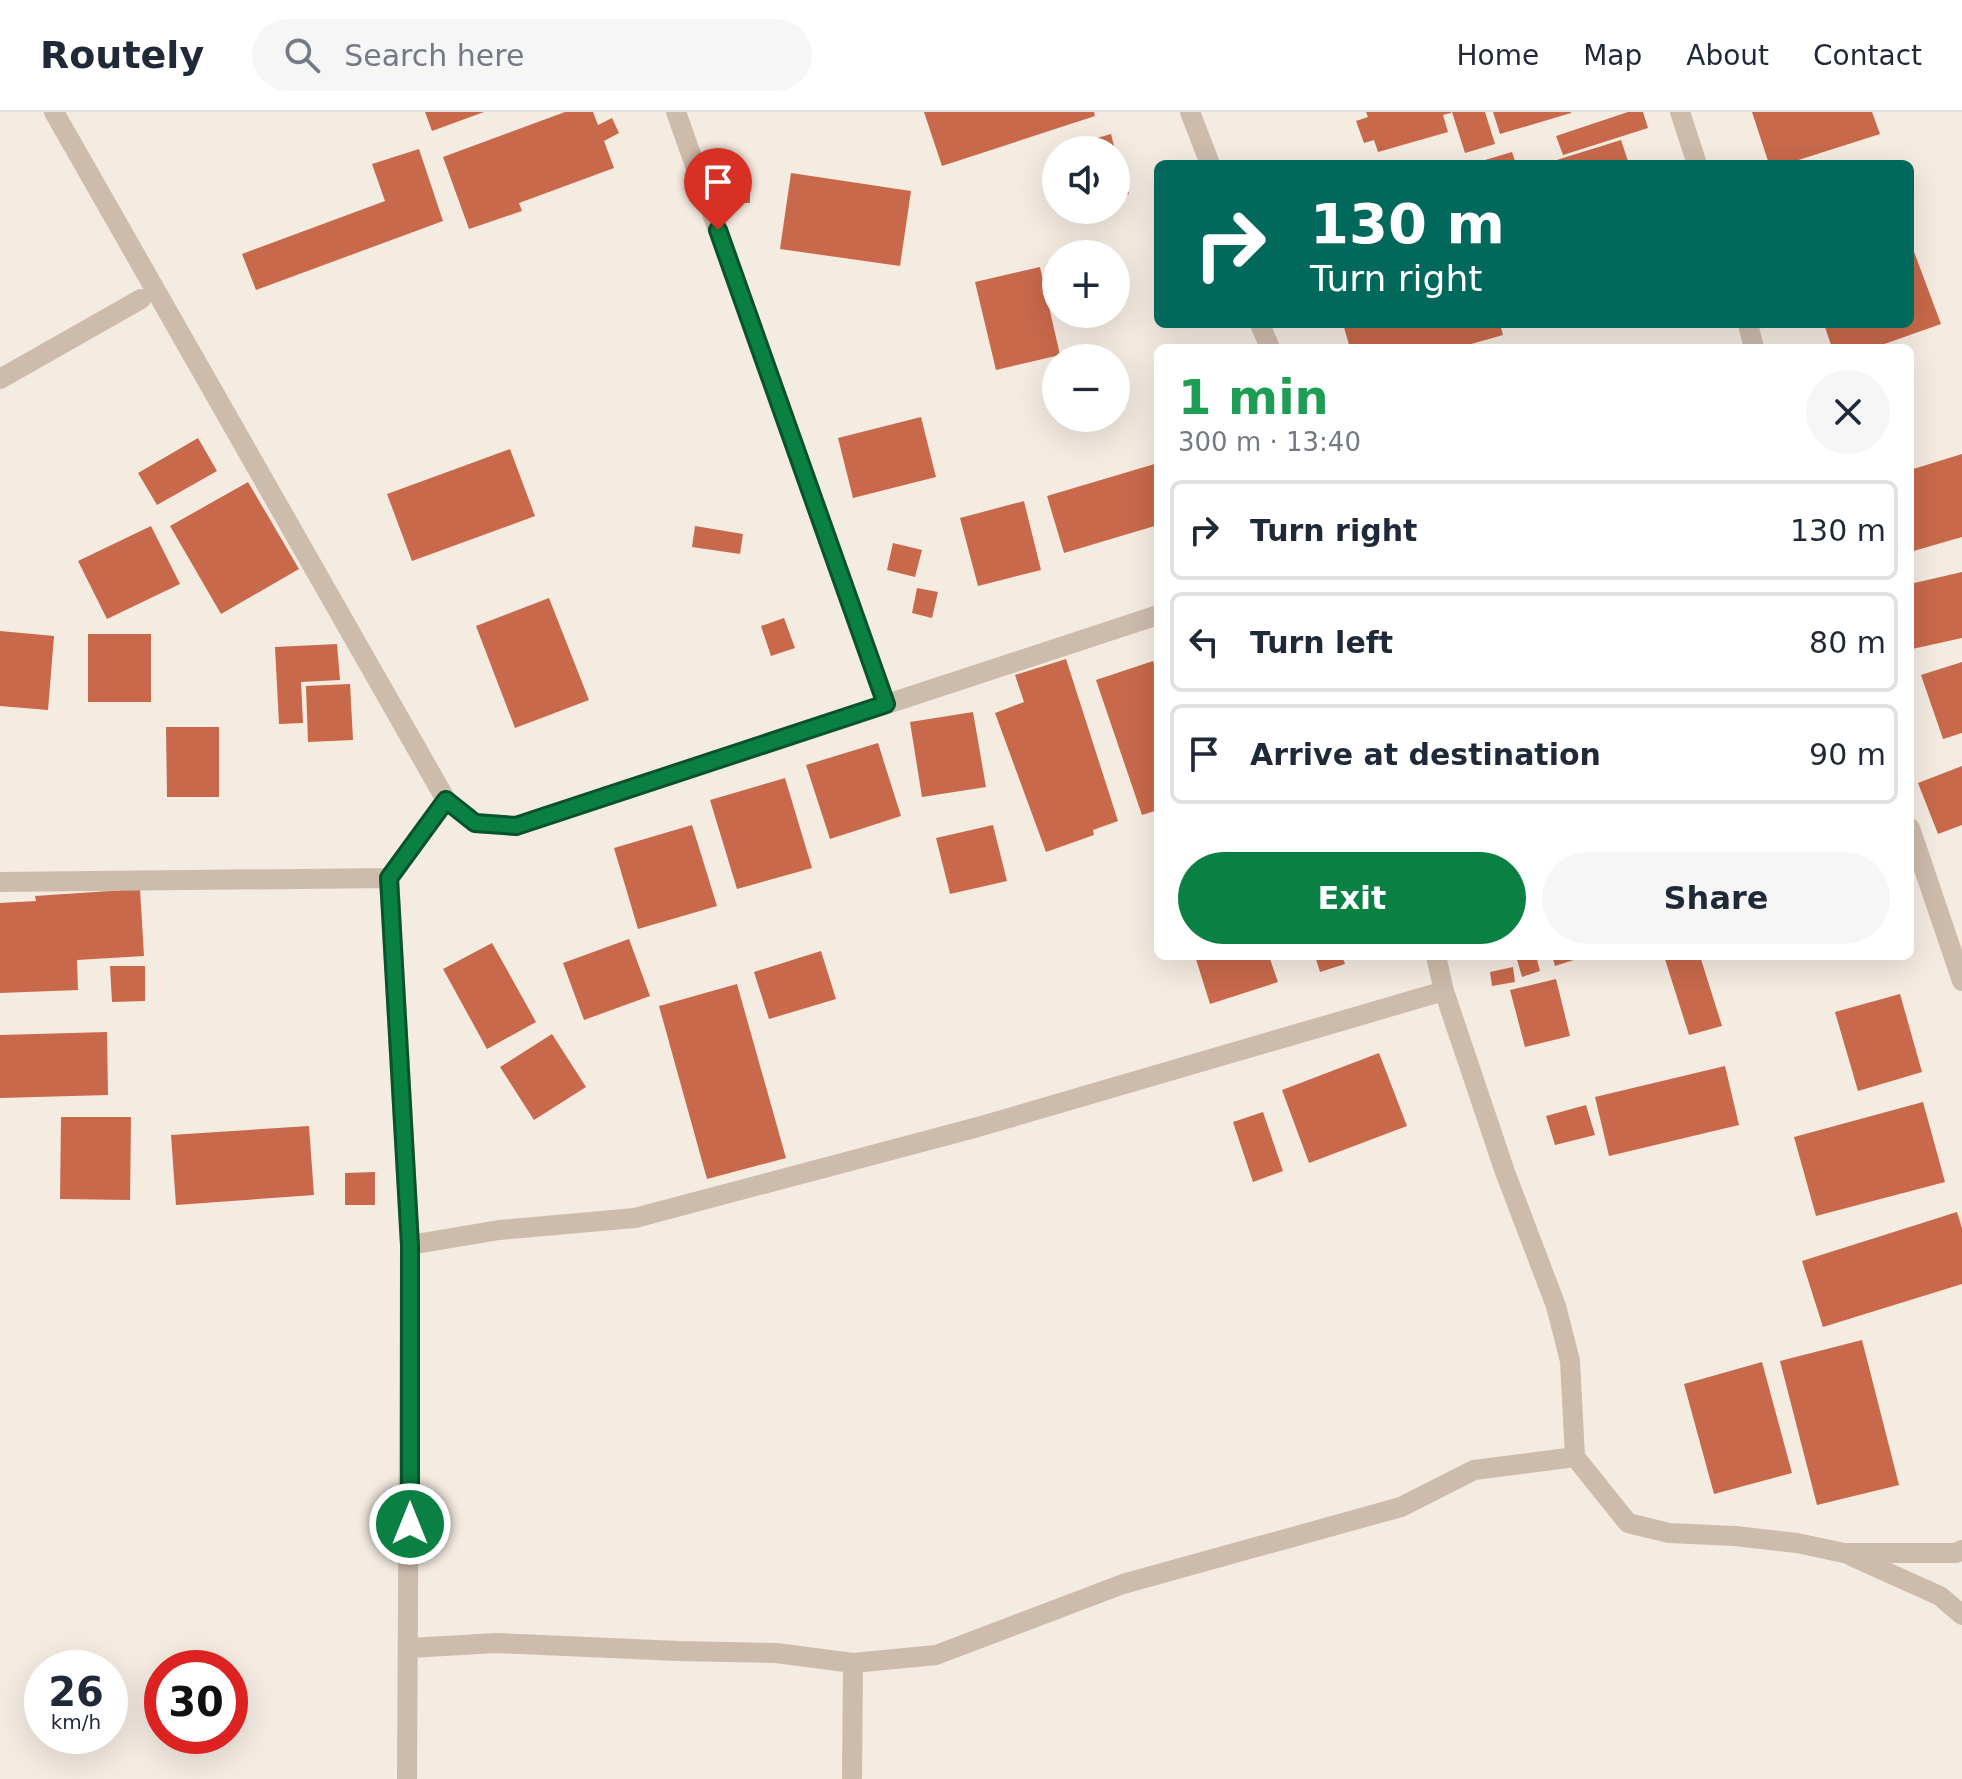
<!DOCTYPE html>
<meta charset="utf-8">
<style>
:root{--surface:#fff;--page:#f6f6f7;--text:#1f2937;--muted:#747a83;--line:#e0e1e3;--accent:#0b8043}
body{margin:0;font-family:"DejaVu Sans",sans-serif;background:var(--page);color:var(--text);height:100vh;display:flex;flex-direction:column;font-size:30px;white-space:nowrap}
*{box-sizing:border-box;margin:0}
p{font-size:26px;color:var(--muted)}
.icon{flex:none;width:44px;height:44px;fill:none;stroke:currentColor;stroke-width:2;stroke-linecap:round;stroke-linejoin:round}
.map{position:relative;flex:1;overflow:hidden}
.panel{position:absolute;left:1154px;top:232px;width:760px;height:616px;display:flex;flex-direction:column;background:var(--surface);border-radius:12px;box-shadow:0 8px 32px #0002}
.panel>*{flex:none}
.hud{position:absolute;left:1154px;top:48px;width:760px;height:168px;border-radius:12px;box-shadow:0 8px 32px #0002;background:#00695c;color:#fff;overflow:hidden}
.controls{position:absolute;left:1042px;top:24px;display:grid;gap:16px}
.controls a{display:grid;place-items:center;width:88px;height:88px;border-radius:50%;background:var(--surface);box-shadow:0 8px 32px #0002;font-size:40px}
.speed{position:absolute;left:24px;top:1538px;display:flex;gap:16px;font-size:40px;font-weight:700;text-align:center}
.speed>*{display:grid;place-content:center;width:104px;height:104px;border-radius:50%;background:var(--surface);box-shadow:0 8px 32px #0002;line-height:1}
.speed small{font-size:20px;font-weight:400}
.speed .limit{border:12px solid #d22;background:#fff;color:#111}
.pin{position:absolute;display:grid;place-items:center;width:68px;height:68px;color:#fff;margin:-82px -34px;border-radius:50% 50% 50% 0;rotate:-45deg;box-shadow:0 0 8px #0007}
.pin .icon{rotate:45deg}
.me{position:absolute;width:88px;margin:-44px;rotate:0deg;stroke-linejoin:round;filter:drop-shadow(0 0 6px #0008)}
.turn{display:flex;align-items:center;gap:28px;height:168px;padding:0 24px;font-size:36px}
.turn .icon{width:104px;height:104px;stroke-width:2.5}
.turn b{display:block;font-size:56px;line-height:68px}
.round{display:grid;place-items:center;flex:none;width:84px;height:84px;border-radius:42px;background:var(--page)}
.overview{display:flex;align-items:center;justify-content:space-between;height:136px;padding:0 24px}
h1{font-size:48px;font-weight:700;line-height:60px;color:#1e9e55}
.action{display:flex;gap:16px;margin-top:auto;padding:16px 24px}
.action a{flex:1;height:92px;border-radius:48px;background:var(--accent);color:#fff;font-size:32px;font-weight:700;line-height:92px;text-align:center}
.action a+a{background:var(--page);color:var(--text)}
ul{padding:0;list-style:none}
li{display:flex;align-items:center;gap:24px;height:100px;margin:0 16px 12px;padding:0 8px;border:4px solid var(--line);border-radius:12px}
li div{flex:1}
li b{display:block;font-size:30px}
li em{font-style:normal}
header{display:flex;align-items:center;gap:48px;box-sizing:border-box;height:112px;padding:0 40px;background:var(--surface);border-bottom:2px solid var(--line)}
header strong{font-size:38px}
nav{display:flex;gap:44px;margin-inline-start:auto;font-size:28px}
.search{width:560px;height:72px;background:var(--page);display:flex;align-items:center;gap:20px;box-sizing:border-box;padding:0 28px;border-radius:44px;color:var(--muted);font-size:30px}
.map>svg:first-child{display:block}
</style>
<header>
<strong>Routely</strong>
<div class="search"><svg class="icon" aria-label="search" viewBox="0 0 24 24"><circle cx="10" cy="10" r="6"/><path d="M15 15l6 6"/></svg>Search here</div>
<nav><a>Home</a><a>Map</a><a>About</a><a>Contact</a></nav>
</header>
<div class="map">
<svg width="1962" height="1667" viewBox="0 0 1962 1667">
<rect width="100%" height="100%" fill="#f4ebe1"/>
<path fill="#c8694b" d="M425,0H484L432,19Z
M565,0H593L598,13L612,6L619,21L604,29L614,56L519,91L522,99L469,117L443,45Z
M924,0H1094L1095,4L942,54Z
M1366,0H1451V1L1443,3L1448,20L1378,40L1374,28L1364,31L1356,9L1368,5Z
M1452,0H1485L1495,32L1465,41Z
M1493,0H1571V1L1500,22Z
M1628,0H1643L1648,16L1563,43L1556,24Z
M1752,0H1872L1880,22L1786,52H1769Z
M1111,22L1115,38H1059V37Z
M1621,28L1629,52H1547V51Z
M419,37L443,109L256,178L242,142L385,89L372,52Z
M1512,40L1516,52H1475V51Z
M1116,42L1129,82L1116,86Z
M791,61L911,79L900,154L780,137Z
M728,77H750V91H728Z
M1913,137L1941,212L1873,236H1832L1824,212H1910V138Z
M1040,155L1060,243L996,258L975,170Z
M1343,212H1500L1503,223L1457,236H1350Z
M921,305L936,365L853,386L838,326Z
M198,326L217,359L157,393L138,361Z
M510,337L535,404L412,449L387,382Z
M1962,342V425L1910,440V358Z
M1158,351V413L1064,441L1047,384Z
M248,370L299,457L221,502L170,414Z
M1024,389L1041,458L978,474L960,406Z
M151,414L180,472L107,507L78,449Z
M695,414L743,422L740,442L692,435Z
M893,431L922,438L915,465L887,458Z
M1962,460V526L1912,537L1910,472Z
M917,476L938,480L932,506L912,501Z
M549,486L589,588L515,616L476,514Z
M784,506L795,536L771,544L761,514Z
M0,519L54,524L48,598L0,594Z
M88,522H151V590H88Z
M337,532L340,568L301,570L303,611L279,612L275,535Z
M1066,547L1118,709L1093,718L1094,723L1046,740L995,601L1024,590L1015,563Z
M1153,549L1158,563V698L1142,703L1096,568Z
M1962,550V621L1943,627L1921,563Z
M350,572L353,628L308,630L306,574Z
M973,600L986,675L922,685L910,610Z
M166,615H219V685H167Z
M878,631L901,704L830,727L806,653Z
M1962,654V713L1938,722L1918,671Z
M785,666L812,756L737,777L710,688Z
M692,713L717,794L638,817L614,736Z
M993,713L1007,769L950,782L936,726Z
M140,777L144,844L77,848L78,878L0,881V791L36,789L35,784Z
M629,827L650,884L584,908L563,851Z
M492,831L536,910L487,937L443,857Z
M821,839L836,887L769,907L754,860Z
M1195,844H1269L1278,870L1210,892Z
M1315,844H1342L1345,852L1320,860Z
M1516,844H1536L1540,859L1522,865Z
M1552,844H1583V845L1555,854Z
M1664,844H1700L1722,914L1689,923Z
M110,854H145V889L112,890Z
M1513,855L1515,870L1492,874L1490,860Z
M1556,867L1570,924L1525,935L1510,878Z
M737,872L786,1046L707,1067L659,894Z
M1900,882L1922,960L1858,979L1835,900Z
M107,920L108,983L0,986V923Z
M552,922L586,975L534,1008L500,955Z
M1379,941L1407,1014L1309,1051L1282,978Z
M1725,954L1739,1013L1609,1044L1595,985Z
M1923,990L1945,1070L1816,1104L1794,1025Z
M1586,993L1595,1023L1555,1033L1546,1004Z
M1263,1000L1283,1059L1253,1070L1233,1010Z
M61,1005H131L130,1088L60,1087Z
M309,1014L314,1083L176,1093L171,1023Z
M375,1060V1093H345V1061Z
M1957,1100L1962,1116V1172L1823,1215L1802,1149Z
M1862,1228L1899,1373L1817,1393L1780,1249Z
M1762,1250L1792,1361L1714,1382L1684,1272Z"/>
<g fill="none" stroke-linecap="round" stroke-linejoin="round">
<path stroke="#cdbbac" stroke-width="20" d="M54,0L446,688L475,711L516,714L1158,503
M676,0L886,592
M1190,0L1210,52
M1680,0L1697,52
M1260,212L1270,236
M1748,212L1754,236
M0,267L141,187
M1910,716L1962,869
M0,770L389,766
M1436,844L1444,879L1505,1060L1556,1194L1570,1249L1575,1345
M410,1133L499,1118L635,1106L978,1015L1444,879
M1851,1444L1940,1484L1962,1503
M410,1536L496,1531L678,1539L776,1541L853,1551L936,1543L1123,1472L1401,1395L1474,1358L1575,1345L1628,1411L1669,1421L1735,1424L1797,1431L1844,1441H1956L1962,1438
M407,1667L410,1133L389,766L446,688
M852,1667L853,1551"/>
</g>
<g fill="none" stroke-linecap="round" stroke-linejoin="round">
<g stroke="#07532c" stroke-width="20">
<path id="route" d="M410,1412V1133L389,766L446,688L475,711L516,714L886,592L718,118"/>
</g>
<use href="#route" stroke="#0b8043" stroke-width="14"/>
</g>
</svg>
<div class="controls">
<a><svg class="icon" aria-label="sound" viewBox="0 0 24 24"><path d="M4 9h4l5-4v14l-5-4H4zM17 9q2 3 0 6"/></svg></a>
<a>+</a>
<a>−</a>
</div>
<div class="speed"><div>26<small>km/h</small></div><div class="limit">30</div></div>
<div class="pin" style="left:718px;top:118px;background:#d93025"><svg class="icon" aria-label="arrive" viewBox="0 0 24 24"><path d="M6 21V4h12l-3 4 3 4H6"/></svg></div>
<svg class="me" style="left:410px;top:1412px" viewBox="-20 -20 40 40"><circle r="17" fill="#0b8043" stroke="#fff" stroke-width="3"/><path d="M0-11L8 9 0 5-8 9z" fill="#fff"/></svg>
<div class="hud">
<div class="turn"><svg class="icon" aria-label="right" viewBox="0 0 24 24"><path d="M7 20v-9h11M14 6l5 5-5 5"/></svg><div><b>130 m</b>Turn right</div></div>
</div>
<section class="panel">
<div class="overview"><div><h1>1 min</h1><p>300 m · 13:40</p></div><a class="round"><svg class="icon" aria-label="close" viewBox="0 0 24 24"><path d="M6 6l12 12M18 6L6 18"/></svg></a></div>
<ul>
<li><svg class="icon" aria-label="right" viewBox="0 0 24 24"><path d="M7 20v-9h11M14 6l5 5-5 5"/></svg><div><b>Turn right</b></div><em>130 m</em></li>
<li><svg class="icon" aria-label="left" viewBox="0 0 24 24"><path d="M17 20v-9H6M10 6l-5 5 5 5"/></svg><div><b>Turn left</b></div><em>80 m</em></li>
<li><svg class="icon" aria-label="arrive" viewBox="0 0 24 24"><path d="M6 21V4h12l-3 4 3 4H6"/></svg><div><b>Arrive at destination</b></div><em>90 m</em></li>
</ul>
<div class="action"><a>Exit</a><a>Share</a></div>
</section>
</div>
